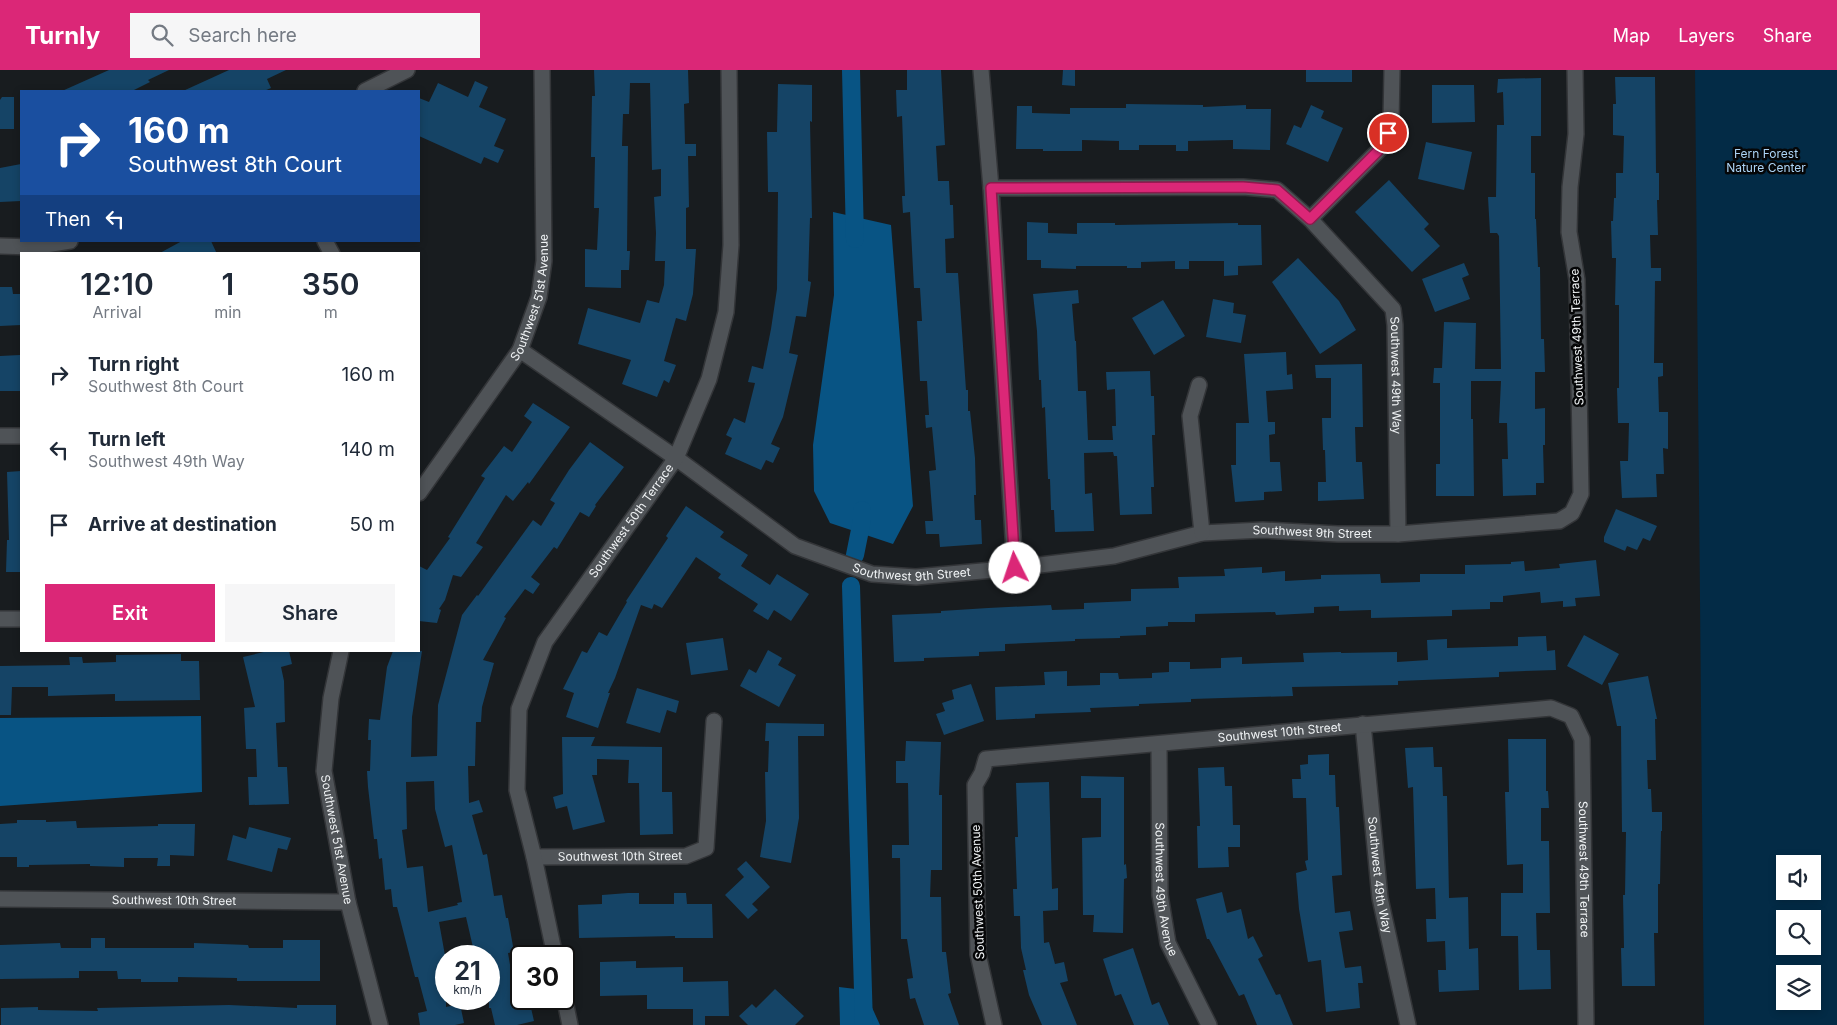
<!DOCTYPE html>
<style>
:root{--surface:#fff;--page:#f6f6f7;--text:#1f2937;--muted:#747a83;--accent:#db2777}
body{margin:0;font-family:Inter,sans-serif;background:var(--page);color:var(--text);height:100vh;display:flex;flex-direction:column;font-size:19px;white-space:nowrap}
*{box-sizing:border-box;margin:0}
p{font-size:16px;color:var(--muted)}
.icon{flex:none;width:28px;height:28px;fill:none;stroke:currentColor;stroke-width:2;stroke-linecap:round;stroke-linejoin:round}
.map{position:relative;flex:1;overflow:hidden}
.details{position:absolute;left:20px;top:182px;width:400px;height:400px;display:flex;flex-direction:column;background:var(--surface);border-radius:0px;box-shadow:0 2px 8px #0003}
.details>*{flex:none}
.hud{position:absolute;left:20px;top:20px;width:400px;height:152px;border-radius:0px;box-shadow:0 2px 8px #0003;background:#1a4fa0;color:#fff;overflow:hidden}
.fabs{position:absolute;left:1776px;top:785px;display:grid;gap:10px}
.fabs a{display:grid;place-items:center;width:45px;height:45px;border-radius:0px;background:var(--surface);box-shadow:0 2px 8px #0003;font-size:25px}
.speed{position:absolute;left:435px;top:875px;display:flex;gap:10px;font-size:25px;font-weight:700;text-align:center}
.speed>*{display:grid;place-content:center;width:65px;height:65px;border-radius:50%;background:var(--surface);box-shadow:0 2px 8px #0003;line-height:1}
.speed small{font-size:12px;font-weight:400}
.speed .limit{border:2px solid #111;border-radius:8px;background:#fff;color:#111}
.pin{position:absolute;display:grid;place-items:center;width:42px;height:42px;color:#fff;margin:-21px;border:2px solid #fff;border-radius:50%;box-shadow:0 1px 5px #0007}
.me{position:absolute;width:55px;margin:-28px;rotate:356deg;stroke-linejoin:round;filter:drop-shadow(0 0 4px #0008)}
.turn{display:flex;align-items:center;gap:18px;height:105px;padding:0 25px;font-size:22px}
.turn .icon{width:65px;height:65px;stroke-width:2.5}
.turn b{display:block;font-size:35px;line-height:42px}
.then{display:flex;align-items:center;height:48px;padding:0 25px;background:#0003;gap:10px;font-size:19px}
.eta{display:flex;justify-content:space-evenly;align-items:center;height:85px;text-align:center}
.eta b{font-size:30px;font-weight:600;line-height:35px}
.primary-button{display:flex;gap:10px;margin-top:auto;padding:10px 25px}
.primary-button a{flex:1;height:58px;border-radius:0px;background:var(--accent);color:#fff;font-size:20px;font-weight:600;line-height:58px;text-align:center}
.primary-button a+a{background:var(--page);color:var(--text)}
ul{padding:0;list-style:none}
li{display:flex;align-items:center;gap:15px;height:75px;padding:0 25px}
li div{flex:1}
li b{display:block;font-size:19px}
li em{font-style:normal}
header{display:flex;align-items:center;gap:30px;box-sizing:border-box;height:70px;padding:0 25px;background:var(--accent);color:#fff}
header strong{font-size:24px}
nav{display:flex;gap:28px;margin-inline-start:auto;font-size:18px}
.search{width:350px;height:45px;background:var(--page);display:flex;align-items:center;gap:12px;box-sizing:border-box;padding:0 18px;border-radius:0px;color:var(--muted);font-size:19px}
.map>svg:first-child{display:block}
</style>
<header>
<strong>Turnly</strong>
<div class="search"><svg class="icon" aria-label="search" viewBox="0 0 24 24"><circle cx="10" cy="10" r="6"/><path d="M15 15l6 6"/></svg>Search here</div>
<nav><a>Map</a><a>Layers</a><a>Share</a></nav>
</header>
<div class="map">
<svg width="1837" height="955" viewBox="0 0 1837 955">
<rect width="100%" height="100%" fill="#181c1f"/>
<path fill="#032b46" fill-rule="evenodd" d="M1695,0H1837V955H1704ZM1785,794H1812V821H1785ZM1785,849H1812V876H1785ZM1785,904H1812V931H1785Z"/>
<path fill="#085484" d="M833,142L891,155L913,436L893,474L830,453L814,421L813,375L834,225Z
M201,646L202,722L0,736V648Z
M839,917L864,920L880,955H840Z"/>
<g fill="none" stroke-linecap="round" stroke-linejoin="round">
<path stroke="#085484" stroke-width="18" d="M851,0L855,169
M855,485L862,450V440
M851,516L864,955"/>
</g>
<path fill="#154466" fill-rule="evenodd" d="M109,0H169L148,10L150,12L132,21H62Z
M229,0H286L267,9L271,18L264,21H183Z
M594,0H688L689,33L684,34L685,74H696V86H688L689,137L686,138V179H696L693,224L686,251L676,248L664,291L676,295L669,313L664,310L657,327L622,314L631,290L578,274L588,238L640,253L647,230L659,233L664,215L665,191H655L656,163L654,127L661,126V99L652,100L650,13H630L629,44H623L622,76H628L627,181H630L629,200H621V218L585,217V179L597,180L599,138H594L595,87H591L592,26H595Z
M907,0H941L945,75L936,76L938,111H949L950,135H953L954,168L945,169L946,203H958L966,320H968V341H970L975,388L976,425H974L975,450H981L982,474L940,477L939,464H926L925,451H933L929,401L936,400L932,357L926,358L925,345H929L927,311H920L917,251H922L920,218H914L910,142L903,143L902,126H905L902,46L897,47L896,20H907Z
M1063,0H1075V16L1062,15Z
M1306,0H1352V12H1306Z
M1615,7H1655L1656,103H1659V130H1657L1658,165H1650L1651,198H1661V211H1655L1654,293H1663V306L1658,307L1659,342H1668V379L1663,378L1664,404H1656L1657,427L1622,428L1620,391H1628L1629,353H1618L1617,318H1619V235H1615L1616,188H1612L1611,151H1613L1614,128H1616V103H1623L1624,66L1613,65V34H1616Z
M1541,8V66H1531V103H1535V149H1536L1538,197H1540L1541,269H1544L1545,302H1535V339L1545,338V375H1543L1544,413H1536V425L1503,426L1502,389H1508L1507,353H1499L1501,311H1471V349H1473L1474,426H1436V394H1440V313H1433L1434,298H1442L1444,252L1476,253L1475,299H1501L1499,166L1497,163H1490L1488,127H1496L1497,55H1504L1503,22L1497,23L1498,9Z
M475,11L488,17L479,37L506,49L494,76L504,80L498,93L484,87L481,94L419,66V28L429,32L438,13L468,27Z
M778,14L812,15V52L810,51L812,148H810L808,211L811,212L806,247L796,246L789,283L798,285L783,347L771,374L780,378L773,393L766,390L761,400L725,384L732,368L726,365L734,348L745,353L755,313L748,312L752,296L763,299L771,259L777,219L778,122H768L767,62H777Z
M1432,15H1474L1475,52L1432,53Z
M2,27H14V59H0V30Z
M1126,34L1203,35V37L1246,35V39H1271L1270,80L1233,79V70L1188,71V81H1176V75H1139V80H1119V71L1082,70V81H1043V79H1016L1017,36H1032V43L1070,44V38H1126Z
M1311,35L1324,41L1321,48L1343,58L1328,92L1286,74L1294,55L1301,58Z
M1426,72L1472,82L1464,120L1418,109Z
M21,94V131L0,132V98Z
M1389,110L1429,154L1424,159L1440,176L1412,202L1355,142Z
M1027,152L1048,153V163L1077,164V153H1115V155L1238,153V155H1261L1262,195L1238,196V205L1224,206V191H1189V199H1175V191L1141,192V198H1127V196H1076V199L1041,198V190H1027Z
M182,171H211L217,184H158Z
M1298,188L1339,231L1356,260L1320,284L1272,212Z
M1464,193L1469,205L1462,208L1470,229L1435,242L1422,209Z
M0,217H12L13,224H21V255L0,256Z
M1078,220L1079,233L1072,234L1075,271H1076L1078,321H1086L1088,370H1113L1112,356H1116L1115,319L1107,320L1106,302L1150,301L1151,326H1154L1155,365H1152L1154,417H1151L1152,444L1120,445L1117,386H1114L1113,382L1084,383L1085,424L1092,423L1094,461L1055,462L1054,440H1051L1050,409H1048L1045,337L1042,338L1041,310H1039L1037,261L1033,224Z
M1213,229L1234,233L1233,243L1246,245L1241,273L1206,267Z
M1163,230L1185,266L1154,285L1132,248Z
M1286,282L1287,305L1292,304L1293,319L1266,321L1268,352H1275V364L1269,365L1270,392H1280L1282,421L1264,422V430L1235,432L1231,395H1236V353H1249L1244,284Z
M20,285L21,321H0V286Z
M1362,294L1363,357H1355L1356,392H1362L1364,429L1318,431V412H1326L1325,380H1323L1322,348H1331V308H1316L1315,295Z
M533,333L570,357L529,414L528,412L513,431L506,425L476,473L483,477L461,507L453,505L445,530L439,539L441,540L437,553L419,551V496L427,500L450,468L448,467L485,408L481,406L504,376L512,382L532,352L524,346Z
M590,372L624,397L595,435L596,436L589,447L580,442L557,479L554,477L531,507L540,514L533,524L525,519L504,547L506,548L483,590L494,593L482,637L481,652H476L475,696H468L469,733L479,730L483,742L472,745L483,785L487,784L494,826L502,825L506,848H508L514,882L508,883L514,918L521,917V929H529L534,951L517,955H495L491,938H489V886H475L466,847L439,852L446,891V937L460,934L464,953L455,955H420L418,943L427,941L418,907H415L397,837H393L391,819L385,820L382,788L379,789L377,769H374L368,717L367,701H370L371,670H368L369,649L380,650L387,597L393,581H422L412,647L411,687L437,686L438,635L462,545L477,525L478,526L533,450L541,456L555,433L550,430L569,400ZM434,711L435,739L445,777L452,775L462,832L457,833L458,835L428,842L423,796L407,798L402,760L407,759L406,712Z
M21,401V502H6L7,470H9L7,402Z
M686,436L724,462L720,467L748,485L741,496L770,515L777,504L809,524L791,551L774,540L768,550L753,541L758,534L718,508L721,504L696,487L662,538L654,534L652,539L641,535L615,608L608,623H610L598,658L566,647L574,623L563,619L582,581L587,583L599,562L607,566L627,532L626,531L668,468L666,466Z
M1616,439L1657,456L1650,471L1643,468L1637,480L1627,476L1625,481L1604,472V467Z
M1596,490L1600,526L1575,528L1576,536L1563,537V531L1541,533L1540,522L1503,526V532H1490V539L1452,540V546L1371,548V540L1339,541V536L1314,537V543L1276,545L1275,542L1195,544V552H1168V556L1146,557V565L1120,566V568L1075,569V571L1005,574V581L979,582V586L924,588V591L894,592L892,545L941,543V541L988,538L1051,535L1052,540L1084,539V533L1131,531V519L1179,518L1178,507L1225,506L1224,499L1262,497V503L1285,501V511L1321,509V505L1380,504L1381,513L1420,512V504H1465V495L1511,494V492L1524,491L1525,501L1560,498L1559,494Z
M1584,565L1619,584L1602,615L1567,596Z
M1546,566L1547,581L1555,580L1556,600L1499,602V607L1398,611V615L1292,617L1293,626L1191,629V632L1139,634V636L1090,638L1091,642L1035,644V648L996,650L995,617L1045,615L1044,602L1067,601V616L1100,615V603H1118L1119,609L1152,608V603L1169,602V592H1190V599L1221,598V588L1242,587V594L1304,592L1303,583L1341,582V583L1397,582V592L1428,590L1427,570L1447,569V578L1518,576V567Z
M723,568L728,600L691,605L686,573Z
M768,580L782,588L778,595L796,605L779,637L740,616L749,599L756,603Z
M268,581H289L292,594L281,597L284,611L285,652L276,653L278,697H287L289,734L249,735L248,707H257L256,679H246L244,638L255,637L243,587Z
M181,584V591H199L200,630L115,631V624L48,626V617H12L11,645H0V596L70,595L69,587H82L83,593L116,592V585Z
M1648,606L1657,649H1655L1656,690H1647L1648,719H1651L1652,742H1662V761H1661L1660,814H1658V863H1654L1655,916H1622L1621,878H1624L1623,825H1625L1626,762H1622L1621,656H1617L1608,613Z
M971,614L984,651L944,665L936,644L945,641L942,633L954,629L952,620Z
M637,618L679,631L676,643L667,640L660,663L626,653Z
M766,653L824,654V666H798L799,748L791,793L760,787L766,751L765,702H768L769,671H765Z
M562,667H595L591,676L662,677V722H672L673,764L640,765L639,713H628L629,690L597,689V705H592L605,752L573,760L567,736L556,739L553,727L563,724Z
M1508,669H1546V721H1548L1549,738H1541V771H1549L1550,843H1536L1537,880H1550L1551,919L1519,920L1518,866H1501V823H1523V794L1507,795L1505,722H1509Z
M906,671L941,672L939,725H942V800H931L930,827H941L942,882H946L951,923L948,924L959,955H924L915,928L910,929L907,909L913,908L907,869H901L900,788H892V775H909L908,713H896V691H905Z
M1433,677L1434,697H1442L1443,726H1447L1449,828L1468,827L1469,879L1478,878L1479,920L1439,922L1438,900H1446L1445,871L1427,872L1426,849H1436L1435,818L1416,819L1413,717L1408,718L1405,678Z
M1329,684V705H1335L1336,737H1339L1342,805L1332,806L1335,843L1350,841L1353,860L1339,862L1345,898L1361,896L1363,913H1358L1360,938L1326,942L1321,890L1308,892L1299,839L1296,803L1307,800L1305,791L1308,790L1306,728H1293L1292,709H1301L1300,695L1308,694V685Z
M1224,697L1225,716H1232L1233,755H1240V777H1228L1229,797L1198,798L1197,756H1200L1198,698Z
M1081,706L1124,707V795L1126,794L1127,808L1124,809L1123,863L1093,862L1094,845H1083L1082,768L1101,767V728H1081Z
M1049,712L1052,819L1058,818V840L1043,841L1044,873L1049,872L1055,894L1064,892L1068,911L1060,913L1077,955H1042L1029,925L1023,900H1026L1021,878L1020,846H1014L1013,819H1017L1015,767H1018L1016,713Z
M17,750H46V752L76,751L77,758L158,756V754H195L194,786L170,785V796H157L158,788H124V797L90,796V794L29,795V797H17V787H0V754L17,753Z
M249,757L291,768L287,780L278,778L272,802L227,790L233,765L246,769Z
M746,791L770,817L752,834L758,840L748,849L725,825L744,807L737,799Z
M1222,822L1227,843L1241,839L1248,869L1253,866L1263,886L1258,889L1276,925L1280,924L1293,955H1257L1244,924L1239,926L1209,869H1207L1196,829Z
M628,823H639V834H674V823H686L687,834H712L713,868H675V866L579,868L578,835L602,834V825Z
M91,868H105V878H194V873L248,875L249,878H283V870H320V911H237V908L178,907V912H141V909H118L117,901H79V908L0,909V875L60,873L61,878H91Z
M1133,878L1152,935L1159,932L1169,955H1134L1121,924L1115,926L1103,889Z
M636,891V898L683,897V912L728,911L729,946H705V955H693V939H647V925L600,926V892Z
M775,919L804,946L795,955H748L739,946L752,934L756,938Z
M229,935L297,938V935H336V955H1V938L38,937V940L98,941L97,938Z"/>
<g fill="none" stroke-linecap="round" stroke-linejoin="round">
<g stroke="#333538" stroke-width="18">
<g id="minor">
<path d="M981,0L991,118L1015,498"/>
<path d="M365,21L407,0"/>
<path id="s1" d="M991,118L1243,117L1277,120L1310,149L1393,239L1395,255L1398,464"/>
<path d="M1310,149L1384,75L1391,51L1392,0"/>
<path d="M325,171L332,184"/>
<path d="M0,176L33,177L70,171"/>
<path id="s2" d="M520,280L676,388L795,476L872,504L916,507L1015,498L1114,486L1202,463L1263,460L1338,464H1398L1559,451L1572,443L1581,424L1577,210L1569,162L1570,117L1576,64L1575,0"/>
<path d="M1199,315L1190,346L1202,463"/>
<path d="M0,366H21"/>
<path id="s3" d="M419,423L520,280L539,227L544,191L542,0"/>
<path d="M0,549H21"/>
<path id="s4" d="M341,581L331,628L324,701L348,832L380,955"/>
<path id="s5" d="M1363,654L1380,828L1408,955"/>
<path id="s6" d="M1159,674L1160,825L1168,873L1209,955"/>
<path id="s7" d="M534,787L686,786L706,778L714,651"/>
<path id="s8" d="M0,829L348,832"/>
<path id="s9" d="M555,886L534,787L517,720L519,639L545,572L676,388L709,309L726,242L731,175L729,0"/>
<path d="M564,926L570,955"/>
<path id="s10" d="M994,955L978,884L975,715L982,703L986,689L1551,638L1571,646L1582,669L1586,955"/>
</g>
</g>
<use href="#minor" stroke="#4f5357" stroke-width="15"/>
</g>
<g fill="none" stroke-linecap="round" stroke-linejoin="round">
<g stroke="#8e194d" stroke-width="12">
<path id="route" d="M1015,498L991,118L1243,117L1277,120L1310,149L1384,75L1388,63"/>
</g>
<use href="#route" stroke="#db2777" stroke-width="9"/>
</g>
<g text-anchor="middle" stroke-width="5" stroke-linejoin="round" paint-order="stroke">
<g font-size="12" fill="#acd4f6" stroke="#050607">
<text x="1766" y="88">Fern Forest<tspan x="1766" dy="14">Nature Center</tspan></text>
</g>
<g font-size="12" fill="#f0f3f5" stroke="#050607">
<text dy="4" stroke="none"><textPath href="#s3" startOffset="229">Southwest 51st Avenue</textPath></text>
<text transform="translate(1577 267) rotate(-92)" y="4">Southwest 49th Terrace</text>
<text dy="4" stroke="none"><textPath href="#s1" startOffset="519">Southwest 49th Way</textPath></text>
<text dy="4" stroke="none"><textPath href="#s9" startOffset="472">Southwest 50th Terrace</textPath></text>
<text dy="4" stroke="none"><textPath href="#s2" startOffset="864">Southwest 9th Street</textPath></text>
<text dy="4" stroke="none"><textPath href="#s2" startOffset="459">Southwest 9th Street</textPath></text>
<text dy="4" stroke="none"><textPath href="#s10" startOffset="565">Southwest 10th Street</textPath></text>
<text dy="4" stroke="none"><textPath href="#s4" startOffset="191">Southwest 51st Avenue</textPath></text>
<text dy="4" stroke="none"><textPath href="#s7" startOffset="86">Southwest 10th Street</textPath></text>
<text dy="4" stroke="none"><textPath href="#s10" startOffset="1015">Southwest 49th Terrace</textPath></text>
<text dy="4" stroke="none"><textPath href="#s5" startOffset="152">Southwest 49th Way</textPath></text>
<text dy="4" stroke="none"><textPath href="#s6" startOffset="146">Southwest 49th Avenue</textPath></text>
<text transform="translate(978 822) rotate(-92)" y="4">Southwest 50th Avenue</text>
<text dy="4" stroke="none"><textPath href="#s8" startOffset="174">Southwest 10th Street</textPath></text>
</g>
</g>
</svg>
<div class="fabs">
<a><svg class="icon" aria-label="sound" viewBox="0 0 24 24"><path d="M4 9h4l5-4v14l-5-4H4zM17 9q2 3 0 6"/></svg></a>
<a><svg class="icon" aria-label="search" viewBox="0 0 24 24"><circle cx="10" cy="10" r="6"/><path d="M15 15l6 6"/></svg></a>
<a><svg class="icon" aria-label="layers" viewBox="0 0 24 24"><path d="M12 4l9 5-9 5-9-5zM3 14l9 5 9-5"/></svg></a>
</div>
<div class="speed"><div>21<small>km/h</small></div><div class="limit">30</div></div>
<div class="pin" style="left:1388px;top:63px;background:#d93025"><svg class="icon" aria-label="arrive" viewBox="0 0 24 24"><path d="M6 21V4h12l-3 4 3 4H6"/></svg></div>
<svg class="me" style="left:1015px;top:498px" viewBox="-20 -20 40 40"><circle r="19" fill="#fff"/><path d="M0-13L10 11 0 6-10 11z" fill="#db2777"/></svg>
<div class="hud">
<div class="turn"><svg class="icon" aria-label="right" viewBox="0 0 24 24"><path d="M7 20v-9h11M14 6l5 5-5 5"/></svg><div><b>160 m</b>Southwest 8th Court</div></div>
<div class="then">Then<svg class="icon" aria-label="left" viewBox="0 0 24 24"><path d="M17 20v-9H6M10 6l-5 5 5 5"/></svg></div>
</div>
<section class="details">
<div class="eta">
<div><b>12:10</b><p>Arrival</p></div>
<div><b>1</b><p>min</p></div>
<div><b>350</b><p>m</p></div>
</div>
<ul>
<li><svg class="icon" aria-label="right" viewBox="0 0 24 24"><path d="M7 20v-9h11M14 6l5 5-5 5"/></svg><div><b>Turn right</b><p>Southwest 8th Court</p></div><em>160 m</em></li>
<li><svg class="icon" aria-label="left" viewBox="0 0 24 24"><path d="M17 20v-9H6M10 6l-5 5 5 5"/></svg><div><b>Turn left</b><p>Southwest 49th Way</p></div><em>140 m</em></li>
<li><svg class="icon" aria-label="arrive" viewBox="0 0 24 24"><path d="M6 21V4h12l-3 4 3 4H6"/></svg><div><b>Arrive at destination</b></div><em>50 m</em></li>
</ul>
<div class="primary-button"><a>Exit</a><a>Share</a></div>
</section>
</div>
